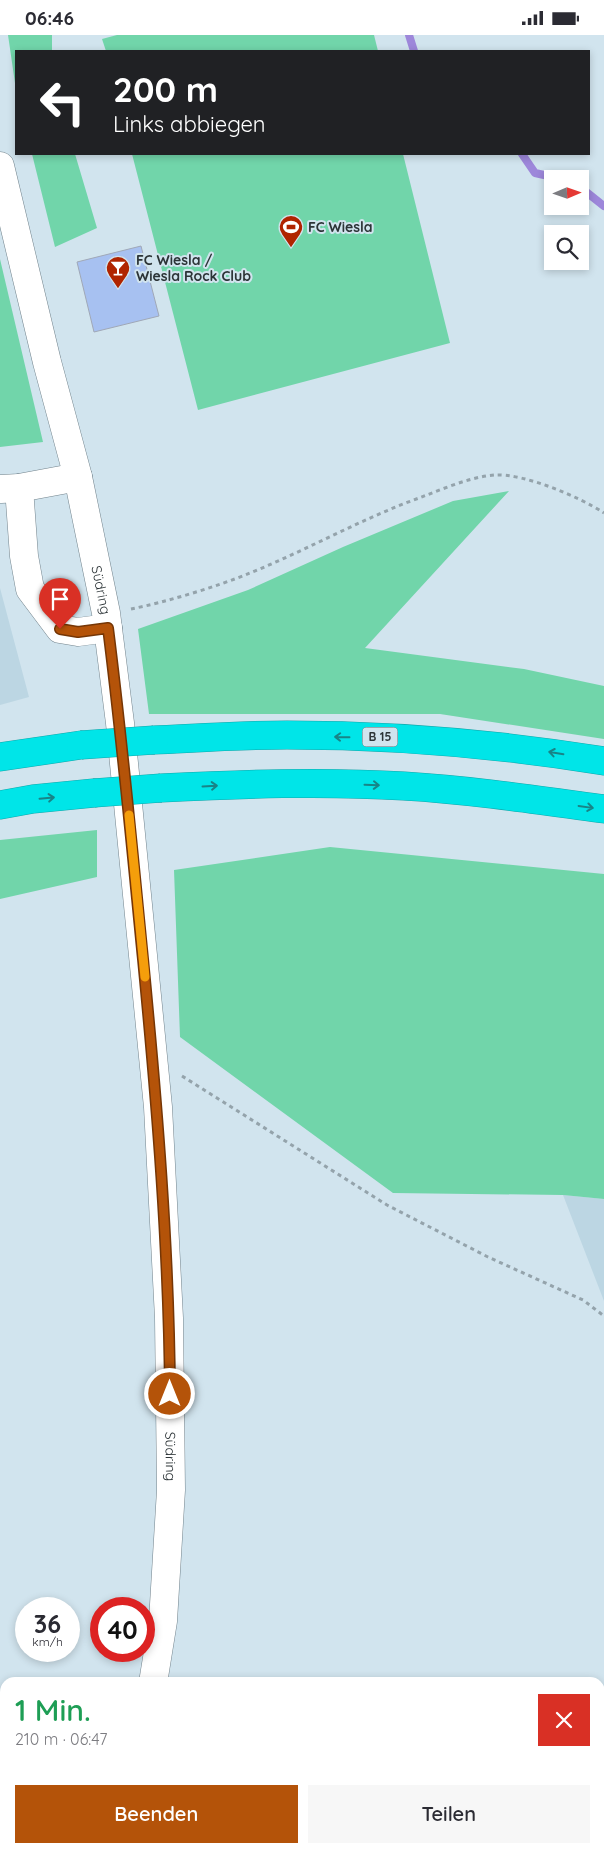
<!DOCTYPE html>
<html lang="de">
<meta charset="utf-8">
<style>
:root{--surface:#fff;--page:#f7f7f7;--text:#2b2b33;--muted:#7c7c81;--accent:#b45309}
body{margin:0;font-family:Quicksand,sans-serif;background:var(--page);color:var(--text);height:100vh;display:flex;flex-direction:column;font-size:19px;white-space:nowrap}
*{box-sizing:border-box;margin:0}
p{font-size:16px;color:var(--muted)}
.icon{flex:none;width:28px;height:28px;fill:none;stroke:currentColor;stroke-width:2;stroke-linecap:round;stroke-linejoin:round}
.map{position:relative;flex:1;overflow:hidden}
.sheet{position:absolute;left:0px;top:1642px;width:605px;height:176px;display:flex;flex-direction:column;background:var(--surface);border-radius:15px 15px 0 0;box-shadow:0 2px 8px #0003}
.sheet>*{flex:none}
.top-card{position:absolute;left:15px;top:15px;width:575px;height:105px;border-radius:0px;box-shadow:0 2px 8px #0003;background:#202124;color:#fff;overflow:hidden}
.needle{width:32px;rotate:88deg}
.fabs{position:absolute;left:544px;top:135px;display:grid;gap:10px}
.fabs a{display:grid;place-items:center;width:45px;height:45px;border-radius:0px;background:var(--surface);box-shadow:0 2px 8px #0003;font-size:25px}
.speed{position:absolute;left:15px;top:1562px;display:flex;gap:10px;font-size:25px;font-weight:700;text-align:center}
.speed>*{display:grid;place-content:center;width:65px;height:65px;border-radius:50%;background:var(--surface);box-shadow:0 2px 8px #0003;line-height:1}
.speed small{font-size:12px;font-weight:400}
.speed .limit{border:8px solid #d22;background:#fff;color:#111}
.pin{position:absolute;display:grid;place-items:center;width:42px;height:42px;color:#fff;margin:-51px -21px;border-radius:50% 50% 50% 0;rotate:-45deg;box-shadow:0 0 5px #0007}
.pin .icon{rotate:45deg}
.me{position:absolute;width:55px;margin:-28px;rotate:0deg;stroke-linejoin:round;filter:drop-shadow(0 0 4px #0008)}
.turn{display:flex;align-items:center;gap:18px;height:105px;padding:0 15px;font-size:22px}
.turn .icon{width:65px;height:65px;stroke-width:2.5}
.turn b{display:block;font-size:35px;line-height:42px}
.round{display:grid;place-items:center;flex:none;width:52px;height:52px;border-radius:0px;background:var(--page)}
.head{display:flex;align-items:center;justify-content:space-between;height:85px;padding:0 15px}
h1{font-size:30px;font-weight:600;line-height:38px;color:#1e9e55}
.button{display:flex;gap:10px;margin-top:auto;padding:10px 15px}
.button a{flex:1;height:58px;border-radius:0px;background:var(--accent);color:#fff;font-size:20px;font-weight:600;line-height:58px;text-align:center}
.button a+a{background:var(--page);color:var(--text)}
.status{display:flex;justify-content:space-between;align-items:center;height:35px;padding:0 25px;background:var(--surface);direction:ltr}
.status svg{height:14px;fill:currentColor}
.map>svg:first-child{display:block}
</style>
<div class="status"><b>06:46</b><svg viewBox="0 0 49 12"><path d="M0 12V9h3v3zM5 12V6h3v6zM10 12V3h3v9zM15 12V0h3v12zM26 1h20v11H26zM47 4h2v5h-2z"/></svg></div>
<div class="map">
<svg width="604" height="1818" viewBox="0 0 604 1818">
<rect width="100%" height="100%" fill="#d1e4ee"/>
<path fill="#bcd6e3" d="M0,553L29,662L0,670Z
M563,1160L604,1164V1266Z"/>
<path fill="#71d5aa" d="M8,0H52V16H16V55Z
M117,0H374L378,16H106L102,4Z
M32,119H75L97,193L55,212Z
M132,119H403L450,308L198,375Z
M0,224L43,407L0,412Z
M509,456L365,613L524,634L604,651V704L440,679H149L138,594L248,555L343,512L453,466Z
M97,795V842L0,864V805Z
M330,812L604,839V1164L563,1160L393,1158L180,1002L174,835Z"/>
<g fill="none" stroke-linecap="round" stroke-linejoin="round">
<path stroke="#9d87da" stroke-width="8" d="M409,0L414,16
M522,119L535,138L562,144
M580,152L604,171"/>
</g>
<path fill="#a7c1f1" stroke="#a0a8b7" d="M141,211L159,281L94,297L77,227Z"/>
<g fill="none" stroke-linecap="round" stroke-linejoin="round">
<g stroke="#72838c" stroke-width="29">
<g id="minor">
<path id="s1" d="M0,131L47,327L78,442L106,578L120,688L158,1072L169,1283L171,1455L163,1586L153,1648"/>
<path d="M19,453L24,521L30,554L60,594L78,597L108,593"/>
<path d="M1,454L19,453L78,442"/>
<path d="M0,1695L5,1696"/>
<path d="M310,1814L311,1818"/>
<path d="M126,1818L127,1814"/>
</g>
</g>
<g stroke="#0fa7aa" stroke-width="29">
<path id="highway" d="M154,705C198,703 243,700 287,700C393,700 499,709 604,726
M0,722L81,710
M161,753C242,749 323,746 404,751C471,755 538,765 604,774
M0,770L33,764L94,758"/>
</g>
<path stroke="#94a3ab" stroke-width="3" stroke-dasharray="4 4" stroke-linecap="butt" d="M131,574C166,567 216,552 250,538C307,515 361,484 419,463C443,454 469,442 495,440C523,438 580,462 604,478
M182,1041L387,1170L488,1222L583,1265L604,1281
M399,1814L407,1818"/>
<use href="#minor" stroke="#fff" stroke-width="28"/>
<use href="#highway" stroke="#00e5e8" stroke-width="28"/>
<g stroke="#0fa7aa" stroke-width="29" stroke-linecap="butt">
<path id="highway-bridge" d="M81,710L154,705
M94,758L161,753"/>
</g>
<use href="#highway-bridge" stroke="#00e5e8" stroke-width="28"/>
</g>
<defs><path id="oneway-shaft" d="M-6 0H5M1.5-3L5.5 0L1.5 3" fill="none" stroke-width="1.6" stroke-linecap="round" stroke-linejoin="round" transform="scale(1.25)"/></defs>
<g stroke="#188487">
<use href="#oneway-shaft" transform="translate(342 702) rotate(-179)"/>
<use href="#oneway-shaft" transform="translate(556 718) rotate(-171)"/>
<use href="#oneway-shaft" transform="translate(372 750) rotate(2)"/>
<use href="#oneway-shaft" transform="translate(210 751) rotate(-3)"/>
<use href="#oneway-shaft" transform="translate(47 763) rotate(-5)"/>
<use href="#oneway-shaft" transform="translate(586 772) rotate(8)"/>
</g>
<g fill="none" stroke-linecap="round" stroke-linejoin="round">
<g stroke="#753606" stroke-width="12">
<path id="route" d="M60,594L78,597L108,593C122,703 132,813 143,924C157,1069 169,1213 170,1359"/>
</g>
<use href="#route" stroke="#b45309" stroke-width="9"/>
<path stroke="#f59e0b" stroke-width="9" d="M129,780L145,942"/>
</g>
<defs>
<g id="stadium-pin" transform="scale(1.25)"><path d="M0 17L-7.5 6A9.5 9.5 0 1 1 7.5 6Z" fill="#b02400" stroke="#d1e4ee"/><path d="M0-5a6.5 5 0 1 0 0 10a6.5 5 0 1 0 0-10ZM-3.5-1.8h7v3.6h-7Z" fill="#fff"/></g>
<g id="bar-pin" transform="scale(1.25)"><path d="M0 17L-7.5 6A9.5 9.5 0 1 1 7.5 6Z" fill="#b02400" stroke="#d1e4ee"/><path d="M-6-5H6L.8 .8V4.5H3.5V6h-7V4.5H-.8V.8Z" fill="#fff"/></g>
</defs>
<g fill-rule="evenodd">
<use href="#stadium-pin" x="291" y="192"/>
<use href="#bar-pin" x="118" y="233"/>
</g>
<g text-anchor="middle" stroke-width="4" stroke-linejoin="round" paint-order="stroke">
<rect fill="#d1e4ee" stroke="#5e696e" stroke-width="1" x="362.5" y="692.5" width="35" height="19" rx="4"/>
<g font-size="12" font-weight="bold" fill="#2c3437">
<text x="380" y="706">B 15</text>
</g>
<g font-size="14" font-weight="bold" fill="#2c3437" stroke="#d1e4ee" text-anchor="start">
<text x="308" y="197">FC Wiesla</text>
<text x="136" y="230">FC Wiesla /<tspan x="136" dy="16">Wiesla Rock Club</tspan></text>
</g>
<g font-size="14" fill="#2c3437" stroke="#d1e4ee">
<text dy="5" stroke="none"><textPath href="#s1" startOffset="436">Südring</textPath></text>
<text dy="5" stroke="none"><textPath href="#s1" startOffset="1306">Südring</textPath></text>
</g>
</g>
</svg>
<div class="fabs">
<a><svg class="needle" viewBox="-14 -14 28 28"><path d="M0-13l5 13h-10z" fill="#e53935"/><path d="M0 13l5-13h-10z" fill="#7c7c81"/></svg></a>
<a><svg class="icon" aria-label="search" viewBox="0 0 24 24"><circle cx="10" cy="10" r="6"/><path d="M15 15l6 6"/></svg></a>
</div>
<div class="speed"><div>36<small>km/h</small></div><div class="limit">40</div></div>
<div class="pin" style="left:60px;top:594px;background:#d93025"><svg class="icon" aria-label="arrive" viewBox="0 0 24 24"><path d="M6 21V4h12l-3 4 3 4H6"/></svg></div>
<svg class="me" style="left:170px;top:1359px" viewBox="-20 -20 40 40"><circle r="17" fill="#b45309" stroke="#fff" stroke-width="3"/><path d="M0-11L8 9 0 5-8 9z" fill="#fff"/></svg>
<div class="top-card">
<div class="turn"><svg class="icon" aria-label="left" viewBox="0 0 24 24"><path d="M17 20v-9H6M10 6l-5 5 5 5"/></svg><div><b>200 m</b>Links abbiegen</div></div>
</div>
<section class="sheet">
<div class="head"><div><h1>1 Min.</h1><p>210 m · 06:47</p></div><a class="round" style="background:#d93025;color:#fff"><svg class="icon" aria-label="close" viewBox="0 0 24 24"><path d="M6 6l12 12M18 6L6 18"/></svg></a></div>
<div class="button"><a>Beenden</a><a>Teilen</a></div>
</section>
</div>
